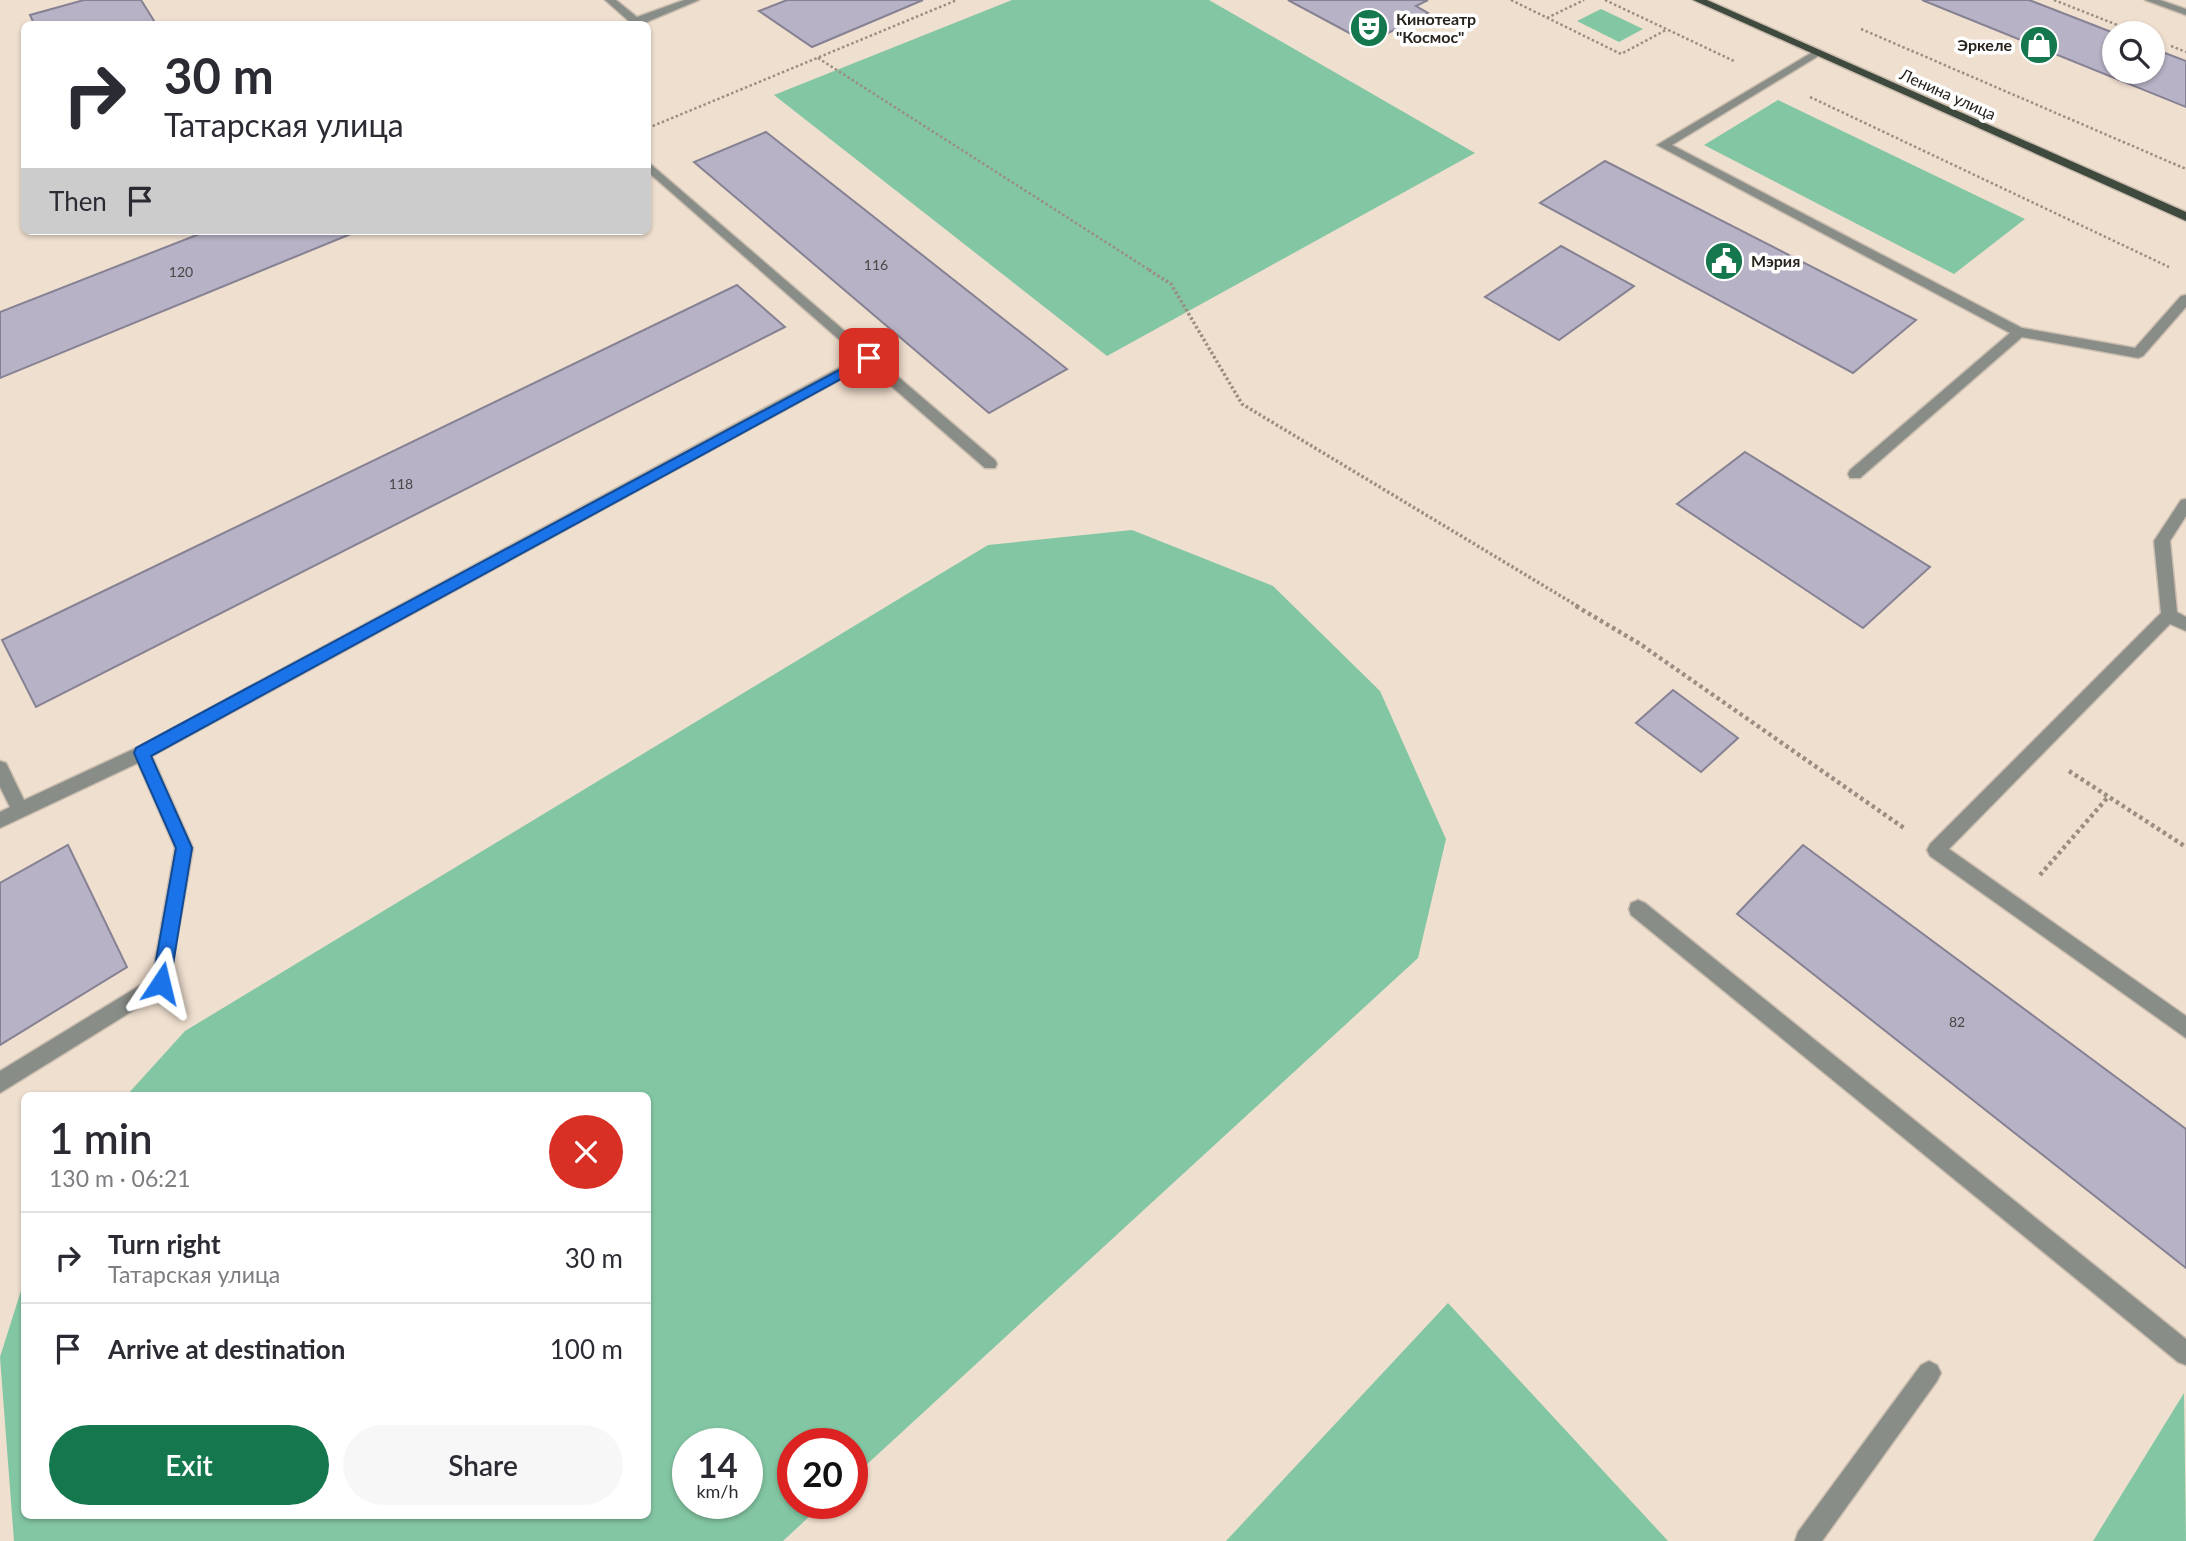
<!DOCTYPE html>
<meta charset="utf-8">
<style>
:root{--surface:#fff;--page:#f7f7f7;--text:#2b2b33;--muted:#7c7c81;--line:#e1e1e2;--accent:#15774e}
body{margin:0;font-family:Lato,sans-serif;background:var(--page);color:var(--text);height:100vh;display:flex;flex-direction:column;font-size:26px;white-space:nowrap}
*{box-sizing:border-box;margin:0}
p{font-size:23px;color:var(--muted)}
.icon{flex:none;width:38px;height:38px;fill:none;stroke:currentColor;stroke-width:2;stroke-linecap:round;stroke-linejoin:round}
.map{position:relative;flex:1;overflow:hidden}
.sheet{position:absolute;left:21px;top:1092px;width:630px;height:427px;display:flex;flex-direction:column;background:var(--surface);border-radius:10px;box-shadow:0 2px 5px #0004}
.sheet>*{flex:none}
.hud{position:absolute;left:21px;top:21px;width:630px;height:214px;border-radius:10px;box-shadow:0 2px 5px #0004;background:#fff;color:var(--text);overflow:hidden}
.buttons{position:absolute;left:2102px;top:21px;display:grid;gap:14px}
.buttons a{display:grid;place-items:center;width:63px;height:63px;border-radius:50%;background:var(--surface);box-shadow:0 2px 5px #0004;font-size:35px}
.speed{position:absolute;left:672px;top:1428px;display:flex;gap:14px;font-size:35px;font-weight:700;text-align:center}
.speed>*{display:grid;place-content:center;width:91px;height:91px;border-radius:50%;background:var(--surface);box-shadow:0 2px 5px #0004;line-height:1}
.speed small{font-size:18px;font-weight:400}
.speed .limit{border:10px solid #d22;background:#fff;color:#111}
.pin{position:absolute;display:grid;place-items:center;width:60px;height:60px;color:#fff;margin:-30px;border-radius:14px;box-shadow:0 4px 10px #0006}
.me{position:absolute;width:77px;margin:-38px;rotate:10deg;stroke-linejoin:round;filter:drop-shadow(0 0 5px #0008)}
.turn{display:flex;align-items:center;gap:24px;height:147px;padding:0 28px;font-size:32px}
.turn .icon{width:91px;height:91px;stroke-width:2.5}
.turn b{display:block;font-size:49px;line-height:60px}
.then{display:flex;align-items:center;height:66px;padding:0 28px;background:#0003;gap:14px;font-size:26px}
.round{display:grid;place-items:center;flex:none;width:74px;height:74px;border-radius:37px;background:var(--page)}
.summary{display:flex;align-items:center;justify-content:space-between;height:119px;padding:0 28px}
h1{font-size:42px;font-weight:600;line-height:52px}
.action{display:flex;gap:14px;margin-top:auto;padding:14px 28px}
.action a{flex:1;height:80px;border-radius:42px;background:var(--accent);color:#fff;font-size:28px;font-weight:600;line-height:80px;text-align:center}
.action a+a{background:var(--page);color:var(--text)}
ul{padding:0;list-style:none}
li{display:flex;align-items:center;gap:21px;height:91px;padding:0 28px;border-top:2px solid var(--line)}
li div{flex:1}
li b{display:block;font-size:26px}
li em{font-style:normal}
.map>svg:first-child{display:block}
</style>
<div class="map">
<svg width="2186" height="1541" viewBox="0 0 2186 1541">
<rect width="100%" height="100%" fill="#efdfcf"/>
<path fill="#83c6a3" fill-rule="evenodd" d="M1012,0H1209L1475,153L1107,356L774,95Z
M1601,9L1643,29L1619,42L1577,21Z
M1778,100L2025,219L1954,274L1704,145Z
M1132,530L1273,586L1380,691L1446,839L1418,958L852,1478V1444H793V1503H824L783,1541H14L0,1357L24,1281V1516H648V1096L127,1095L185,1031L988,545ZM688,1444H747V1503H688Z
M1448,1303L1668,1541H1226Z
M2184,1393L2186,1541H2093Z"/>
<path fill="#b7b2c5" stroke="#868193" stroke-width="2" d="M84,0H141L156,24H34L30,15Z
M787,0H923L812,47L759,11Z
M1288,0H1428L1416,6L1428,13L1368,43Z
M1922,0H2029L2114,33V72H2152V48L2186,61V107Z
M766,132L1067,369L989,413L694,162Z
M1605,161L1916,320L1853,373L1540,203Z
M207,231H358L0,378V312Z
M1561,246L1634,286L1559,340L1485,297Z
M737,285L785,327L36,707L2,640Z
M1745,452L1930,567L1863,628L1677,504Z
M1673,690L1738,738L1701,772L1636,723Z
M68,845L127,967L0,1045V883Z
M1803,845L2186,1129V1268L1737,914Z"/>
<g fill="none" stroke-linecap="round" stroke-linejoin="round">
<g stroke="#cbbdaf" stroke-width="3">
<path id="minor" d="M605,0H616L637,17L684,0H699L642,24H632Z
M2145,0H2160L2186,9V15Z
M1816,50L1821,53L1820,55L1672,145L2022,328L2135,348L2181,296L2186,295V307L2143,356L2138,358L2022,337L1860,478H1850L1848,474L1850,470L2010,333L1657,145Z
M648,162L995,460L997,464L995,468H985L867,365L152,756L193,848L168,989L0,1093V1071L152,978L175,848L138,763L0,828V812L10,807L0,787V761L6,763L24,800L136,748L859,357L648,172Z
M2186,499V516L2170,541L2177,612L2186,617V631L2170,624L1949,849L2186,1016V1038L1930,856L1927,850L1930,844L2161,613L2154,541L2181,500Z
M1638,900L1645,903L2186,1339V1365L2178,1362L1631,915L1629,909L1631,903Z
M1929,1361L1937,1365L1941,1373L1937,1381L1822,1541H1795L1798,1532L1921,1365Z"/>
</g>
<g stroke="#cbbdaf" stroke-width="3">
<path id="major" d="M1693,0H1707L2186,212V221Z"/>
</g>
<path stroke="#9a8e83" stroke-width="2.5" stroke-dasharray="2.5 2.5" stroke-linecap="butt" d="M1511,0L1621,54L1666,30
M1605,0L1736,62
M2054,0L2130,30
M1547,18L1584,0
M1861,29L2186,169
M2171,46L2186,52
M818,58L1151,271
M1810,97L2169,267
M648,128L957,0"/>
<path stroke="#9a8e83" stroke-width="3.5" stroke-dasharray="2.5 2.5" stroke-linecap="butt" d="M1149,270L1171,284L1242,404L1579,607"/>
<path stroke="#9a8e83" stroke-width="4.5" stroke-dasharray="3.5 3.5" stroke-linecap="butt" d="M1576,606L1640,644L1904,828
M2069,771L2186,847
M2040,875L2108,797"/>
<use href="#minor" fill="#888e87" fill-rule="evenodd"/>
<use href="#major" fill="#3f4a3f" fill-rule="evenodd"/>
</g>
<path fill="#1a73e8" stroke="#114b97" stroke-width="2" d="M869,354L874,355V361L151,756L192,848L170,983L168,989L161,991L155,989L152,983L176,848L134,753L136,748Z"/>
<defs>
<g id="theatre-disc" transform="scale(2.0125)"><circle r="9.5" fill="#15774e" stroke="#fff"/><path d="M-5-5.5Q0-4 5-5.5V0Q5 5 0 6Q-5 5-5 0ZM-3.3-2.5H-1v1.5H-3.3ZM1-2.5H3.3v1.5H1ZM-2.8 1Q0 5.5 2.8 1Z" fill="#fff"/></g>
<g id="shop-disc" transform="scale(2.0125)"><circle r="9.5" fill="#15774e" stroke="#fff"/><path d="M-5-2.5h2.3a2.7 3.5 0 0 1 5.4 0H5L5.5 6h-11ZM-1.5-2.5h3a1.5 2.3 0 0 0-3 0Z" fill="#fff"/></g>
<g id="civic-disc" transform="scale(2.0125)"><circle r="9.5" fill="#15774e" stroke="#fff"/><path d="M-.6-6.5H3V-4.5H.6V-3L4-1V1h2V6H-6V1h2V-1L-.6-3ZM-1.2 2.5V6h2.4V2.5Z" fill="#fff"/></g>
</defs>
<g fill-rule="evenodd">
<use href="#theatre-disc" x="1369" y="28"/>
<use href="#shop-disc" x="2039" y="45"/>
<use href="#civic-disc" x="1724" y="261"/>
</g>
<g text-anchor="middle" stroke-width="7" stroke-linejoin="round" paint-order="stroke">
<g font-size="14" fill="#4c4747">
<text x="876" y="270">116</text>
<text x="181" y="277">120</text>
<text x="401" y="489">118</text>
<text x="1957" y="1027">82</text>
</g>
<g font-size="16" font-weight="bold" fill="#29231d" stroke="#fff" text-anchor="start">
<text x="1396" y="25">Кинотеатр<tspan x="1396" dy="18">"Космос"</tspan></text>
<text x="2012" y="51" text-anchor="end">Эркеле</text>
<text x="1751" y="267">Мэрия</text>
</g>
<g font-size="16" fill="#29231d" stroke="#fff">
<text transform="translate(1948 94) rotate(24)" y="6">Ленина улица</text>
</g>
</g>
</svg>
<div class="buttons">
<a><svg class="icon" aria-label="search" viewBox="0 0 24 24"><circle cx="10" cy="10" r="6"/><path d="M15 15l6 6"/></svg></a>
</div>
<div class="speed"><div>14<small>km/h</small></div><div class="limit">20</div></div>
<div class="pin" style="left:869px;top:358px;background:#d93025"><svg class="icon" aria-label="arrive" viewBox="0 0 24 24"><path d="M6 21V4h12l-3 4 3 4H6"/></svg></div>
<svg class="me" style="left:161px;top:983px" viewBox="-20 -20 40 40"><path d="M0-17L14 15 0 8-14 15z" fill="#1a73e8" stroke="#fff" stroke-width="4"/></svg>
<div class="hud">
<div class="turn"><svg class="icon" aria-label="right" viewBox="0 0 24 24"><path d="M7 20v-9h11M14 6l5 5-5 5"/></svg><div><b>30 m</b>Татарская улица</div></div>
<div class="then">Then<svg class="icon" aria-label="arrive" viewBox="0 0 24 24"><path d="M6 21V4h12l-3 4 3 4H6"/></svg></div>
</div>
<section class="sheet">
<div class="summary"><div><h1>1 min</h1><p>130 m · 06:21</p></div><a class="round" style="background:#d93025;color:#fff"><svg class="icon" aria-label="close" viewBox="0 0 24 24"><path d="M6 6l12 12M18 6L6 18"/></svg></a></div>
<ul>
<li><svg class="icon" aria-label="right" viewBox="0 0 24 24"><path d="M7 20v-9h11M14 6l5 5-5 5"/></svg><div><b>Turn right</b><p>Татарская улица</p></div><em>30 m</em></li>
<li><svg class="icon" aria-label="arrive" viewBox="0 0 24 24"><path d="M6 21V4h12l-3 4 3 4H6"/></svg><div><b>Arrive at destination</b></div><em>100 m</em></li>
</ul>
<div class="action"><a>Exit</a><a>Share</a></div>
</section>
</div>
